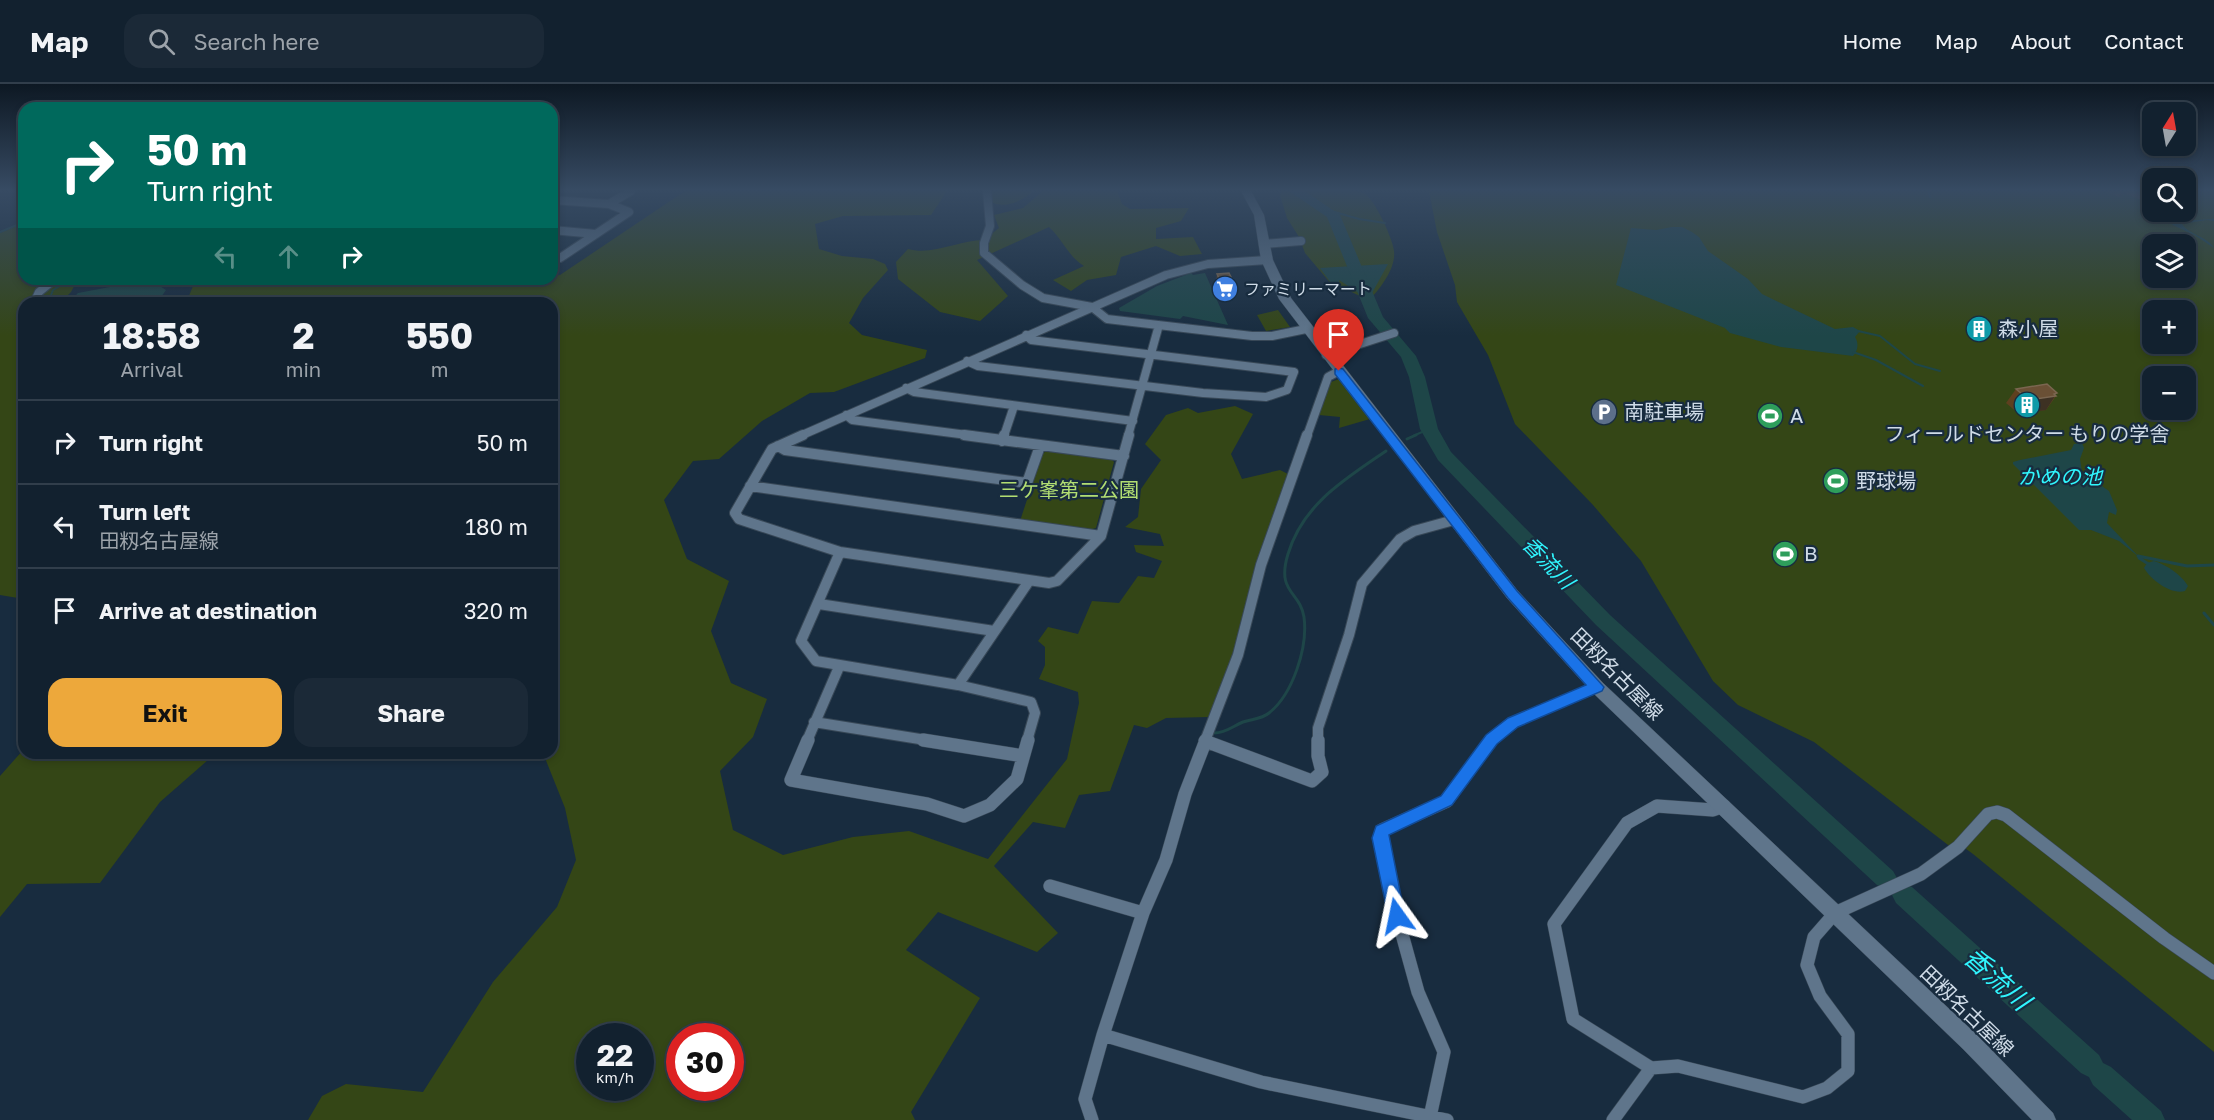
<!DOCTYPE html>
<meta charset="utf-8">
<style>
:root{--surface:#12212f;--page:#1b2937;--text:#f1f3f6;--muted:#9ca3aa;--line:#313e4b;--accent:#eda83b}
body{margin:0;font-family:"Golos Text","Noto Sans JP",sans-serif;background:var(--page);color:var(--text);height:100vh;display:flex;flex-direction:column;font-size:22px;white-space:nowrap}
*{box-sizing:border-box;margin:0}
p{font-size:20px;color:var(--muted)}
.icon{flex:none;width:33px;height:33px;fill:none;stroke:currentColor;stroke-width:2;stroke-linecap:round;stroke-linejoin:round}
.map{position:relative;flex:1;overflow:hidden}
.side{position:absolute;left:18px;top:213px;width:540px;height:462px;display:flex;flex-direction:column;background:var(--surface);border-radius:18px;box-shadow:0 3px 9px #0003,0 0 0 2px var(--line)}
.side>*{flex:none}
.top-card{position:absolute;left:18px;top:18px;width:540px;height:183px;border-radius:18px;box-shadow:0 3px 9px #0003,0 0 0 2px var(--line);background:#00695c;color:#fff;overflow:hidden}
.needle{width:39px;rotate:11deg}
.fabs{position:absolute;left:2142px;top:18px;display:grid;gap:12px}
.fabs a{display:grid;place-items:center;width:54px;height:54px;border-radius:12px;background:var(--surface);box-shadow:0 3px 9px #0003,0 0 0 2px var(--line);font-size:30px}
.speed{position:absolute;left:576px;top:939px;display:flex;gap:12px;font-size:30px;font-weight:700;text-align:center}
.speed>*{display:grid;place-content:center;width:78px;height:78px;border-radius:50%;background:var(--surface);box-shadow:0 3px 9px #0003,0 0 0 2px var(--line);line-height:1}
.speed small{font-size:15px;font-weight:400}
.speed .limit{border:9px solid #d22;background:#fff;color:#111}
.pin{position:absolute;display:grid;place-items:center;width:51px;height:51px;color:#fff;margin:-62px -26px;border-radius:50% 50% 50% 0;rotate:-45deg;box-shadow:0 0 6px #0007}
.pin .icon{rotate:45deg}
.me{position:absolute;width:66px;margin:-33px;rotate:348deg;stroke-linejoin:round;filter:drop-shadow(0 0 4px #0008)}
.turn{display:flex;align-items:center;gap:21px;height:126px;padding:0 30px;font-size:27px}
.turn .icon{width:78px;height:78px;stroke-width:2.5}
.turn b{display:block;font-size:42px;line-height:51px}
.lanes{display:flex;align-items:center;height:57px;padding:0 30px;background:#0003;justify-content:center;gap:30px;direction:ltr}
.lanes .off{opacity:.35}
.eta{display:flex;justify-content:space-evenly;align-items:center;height:102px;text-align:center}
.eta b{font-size:36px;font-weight:700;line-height:42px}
.action{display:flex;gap:12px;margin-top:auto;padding:12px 30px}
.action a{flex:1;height:69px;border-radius:18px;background:var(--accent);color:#111;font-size:24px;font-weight:700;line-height:69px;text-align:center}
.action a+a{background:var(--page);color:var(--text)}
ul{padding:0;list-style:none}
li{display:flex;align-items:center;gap:18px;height:84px;padding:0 30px;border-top:2px solid var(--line)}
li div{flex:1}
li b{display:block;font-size:22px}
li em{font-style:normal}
header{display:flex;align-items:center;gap:36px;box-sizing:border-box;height:84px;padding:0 30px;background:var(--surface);border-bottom:2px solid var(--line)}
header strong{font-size:28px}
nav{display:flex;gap:33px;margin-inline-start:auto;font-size:21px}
.search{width:420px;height:54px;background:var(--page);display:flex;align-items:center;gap:15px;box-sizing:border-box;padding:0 21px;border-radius:18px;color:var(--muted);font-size:22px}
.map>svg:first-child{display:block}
</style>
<header>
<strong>Map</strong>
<div class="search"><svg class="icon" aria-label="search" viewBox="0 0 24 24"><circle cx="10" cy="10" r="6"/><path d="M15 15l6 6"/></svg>Search here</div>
<nav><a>Home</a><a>Map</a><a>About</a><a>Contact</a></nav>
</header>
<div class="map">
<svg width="2214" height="1036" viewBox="0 0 2214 1036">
<rect width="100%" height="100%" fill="#182c3f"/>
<path fill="#344616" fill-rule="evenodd" d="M685,107H947L931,131L843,132L815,140L819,165L842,172L873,175L885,180L888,186L863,214L849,239L862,251L927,266L925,274L834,308L810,309L762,337L719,375L693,377L664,416L687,475L729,497L711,547L731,599L767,615L753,653L720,687L733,746L783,771L853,753L909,747L988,775L1067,675L1079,619L1078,608L1039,595L1045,581V563L1038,557L1048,543L1078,550L1092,517L1119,519L1138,492L1154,494L1162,477L1136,468L1134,461L1164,462L1160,450L1125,443L1138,433L1141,405L1161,376L1145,360L1166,331L1188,324L1198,329L1235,322L1253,330L1231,370L1242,395L1280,386L1290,391L1234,569L1209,633L1166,634L1147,644L1134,641L1110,707L1079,711L1065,744L1033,738L994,782L1058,849L1037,868L938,828L906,866L980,914L911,1028L915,1036H308L322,1012L346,1000L423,1008L493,898L557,823L576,776L565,724L543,669H552V219H186L196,195H552V192L560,191ZM590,952H640V1004H590ZM680,952H730V1004H680Z
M991,107H1033C1023,117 1005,125 991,118Z
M1043,107H1117L1122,120L1130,125L1189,124L1181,137L1156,144V155L1193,153L1202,170L1180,172L1156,162L1121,173L1116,191L1087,196L1071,207L1053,196L1084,182C1067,171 1064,157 1049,143L977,176L1008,212L980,237L940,228L898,195L896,178L908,165C933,172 958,156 984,156L999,144L994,131L1023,124Z
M1281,107C1298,107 1352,103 1365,110C1375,116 1393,155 1394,167C1396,183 1382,202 1372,213C1352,214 1349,201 1332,201L1305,169L1299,153L1287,134L1280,111Z
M1429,107H2152V128H2186V107H2214V968L1973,770L1958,759L1952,764L1814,658L1738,621L1713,597L1641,477L1593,421L1515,340L1488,271L1457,218L1455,201L1437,148ZM2152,160H2186V194H2152ZM2152,226H2186V260H2152ZM2152,292H2186V326H2152Z
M24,139V195H78L71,208L60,219H24V515L0,511V149Z
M1278,226L1290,243L1266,247L1257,231Z
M1339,295L1370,335L1339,344L1340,333L1319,331L1331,298Z
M1048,366L1110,374L1114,378L1096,444L1089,446L1020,437L1042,370Z
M24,665V669H216L160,718L100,799L27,800L0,833V692Z"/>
<path fill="#1e4648" d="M2156,128L2179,130L2195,136L2214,135V137L2207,136L2182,140C2189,151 2207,152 2214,164L2196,152L2173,141Z
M1672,143H1682L1692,148L1699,153L1708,167L1748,195L1762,210L1835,245L1853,243L1860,247L1855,253C1859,259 1858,267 1853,272L1781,263L1730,249L1725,244L1616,201L1631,144L1656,146Z
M1388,180L1371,211H1362L1339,196V199H1331L1320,184Z
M1191,189L1193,191L1205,189L1228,241L1183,232L1180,235L1120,227L1119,224L1157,202Z
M152,197L166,206L157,219H68L78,209L136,198Z
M2082,359L2084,364L2080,375L2082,388L2109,407L2117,426L2116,431L2109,428L2107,439L2139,473L2119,457L2091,446H2079L2013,380V378L2020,376L2071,366L2074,360Z"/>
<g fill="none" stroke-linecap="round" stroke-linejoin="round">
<path stroke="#1e4648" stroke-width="2" d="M1928,107L1930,113
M1324,125L1359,135L1385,139
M0,148L24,138
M48,219L53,206L72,195
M1858,247L1880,252L1915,280L1940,287
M1853,268L1876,276L1923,302
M1413,352L1429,345"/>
<path stroke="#1e4648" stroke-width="3" d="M1407,355L1416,351
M2138,472L2187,482L2214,481
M2139,474L2150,481
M2204,529L2214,541
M1214,649C1226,649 1233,642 1243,638C1252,635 1262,635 1269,629C1293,610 1308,563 1304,533C1300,507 1276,509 1288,470C1303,420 1345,395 1386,367"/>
<path fill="#1e4648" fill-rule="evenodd" d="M1289,107H1305L1340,131L1383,233L1416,272L1425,293L1438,345L1451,368L1610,531L1893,787L1897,794L1893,801L1885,805L1877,801L1596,541L1438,376L1420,345L1409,293L1401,273L1368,234L1327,133Z
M2154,477C2165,480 2182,491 2188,502L2185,507C2171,511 2151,496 2144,484L2147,479Z
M1904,800L1912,803L2099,971L2103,979L2111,983L2161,1027L2165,1036H2132L2093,1001L2089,993L2081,989L1896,819L1892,811L1896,803Z"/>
<g stroke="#384857" stroke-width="10">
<path id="minor-far2" d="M987,107L990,142L984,159V169L1022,201L1043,214L1092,223L1107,235L1252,252H1272L1306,245
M552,116L609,120L631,107
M552,146L596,150
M1264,160L1301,157
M552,173L560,174L629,128L609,120
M34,219L39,208L55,195
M1326,271L1394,249
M967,277L978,282L1203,309L1266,313L1287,306L1294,288L1031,256L1026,251
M906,304L914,308L1133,337
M846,331L852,336L975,352
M800,352L1166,191L1208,180L1267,176
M1004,352L1014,322
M1128,352L1159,241
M1307,352L1328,293L1339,287"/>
</g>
<g stroke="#384857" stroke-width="12">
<path id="minor-far1" d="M803,351L772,365L735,429L739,435L840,468L1049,499L1057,497L1101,452L1129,351
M964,351L1124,372
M1002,357L1004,351
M778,362L785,366L1027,399L1040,362
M750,402L1101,452
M840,468L801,557L816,577L958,601L1029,497
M819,520L994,547
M958,601L1031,618L1035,629L1027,657
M814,638L932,657
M807,657L839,583
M1205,657L1238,571L1261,481L1307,351
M1318,657V644L1349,551L1362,500L1400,455L1414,447L1454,436
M1490,657L1513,638L1597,603"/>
</g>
<g stroke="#384857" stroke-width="14">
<path id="minor" d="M808,656L791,696L927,720L964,732L990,721L1017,695L1028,656
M923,656L1023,672
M1205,657L1312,697L1322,688L1318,672V656
M1724,722L1713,726L1657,722L1627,739L1554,840L1573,935L1651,984L1678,982L1803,1013L1827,1004L1848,987V950L1820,912L1807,881L1814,853L1835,829L1921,790L1958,763L1988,730L1997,728L2006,731L2164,854L2214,889
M1050,802L1143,829
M1103,951L1261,998L1447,1036
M1430,1033L1444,968L1418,908L1397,832L1380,754L1382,746L1447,717L1491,656
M1092,1036L1085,1015L1103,951L1143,829L1166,776L1185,710L1206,656
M1613,1036L1651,984"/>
</g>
<g stroke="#384857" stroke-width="1">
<path id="secondary" d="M1241,107H1251L1264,131L1273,176L1291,214L1517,506L1603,599L1977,951L2053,1029L2056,1036H2032L1963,965L1591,607L1542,553L1507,514L1279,215L1261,176L1254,131Z"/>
</g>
<use href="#minor-far2" stroke="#5f758b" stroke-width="8"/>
<use href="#minor-far1" stroke="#5f758b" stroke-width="10"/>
<use href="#minor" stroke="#5f758b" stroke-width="13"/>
<use href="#secondary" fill="#5f758b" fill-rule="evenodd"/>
</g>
<path fill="#5e401f" d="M2107,107H2152L2141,116L2127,110L2128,108L2119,113L2106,108Z
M1217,190L1234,210L1223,212L1216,200Z
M2016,305L2056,312L2046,326L2019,330L2006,319Z"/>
<path fill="#3d3123" d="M2123,107H2129L2128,108L2119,113Z
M2148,107H2152V110L2141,116Z
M1235,201L1234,210L1223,212V203Z
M2057,309L2046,326L2019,330L2029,316Z"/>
<path fill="#6a5035" stroke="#7a6650" stroke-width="1.5" d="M1229,189L1235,201L1223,203L1217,190Z
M2047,300L2057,309L2054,310L2056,312L2029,316L2016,305Z"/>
<linearGradient id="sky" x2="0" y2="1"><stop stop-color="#0d1823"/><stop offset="0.42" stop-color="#374b63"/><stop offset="1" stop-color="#374b63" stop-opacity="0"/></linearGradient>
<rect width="2214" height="252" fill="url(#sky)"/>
<path fill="#1a73e8" stroke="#114b97" stroke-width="1.5" d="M1339,284L1343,285L1517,507L1604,603L1602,607L1518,643L1497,660L1452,721L1389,751L1405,832L1403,837L1397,839L1391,837L1388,832L1372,754L1376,742L1441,712L1486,651L1508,634L1586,601L1508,514L1335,290V285Z"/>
<defs>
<g id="supermarket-disc" transform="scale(1.35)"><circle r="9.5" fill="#3f7fe0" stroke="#182c3f"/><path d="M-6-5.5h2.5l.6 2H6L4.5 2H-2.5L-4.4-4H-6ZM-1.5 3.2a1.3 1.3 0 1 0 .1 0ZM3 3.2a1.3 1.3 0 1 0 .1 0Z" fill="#fff"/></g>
<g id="building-disc" transform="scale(1.35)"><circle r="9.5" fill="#0f9aa8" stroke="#182c3f"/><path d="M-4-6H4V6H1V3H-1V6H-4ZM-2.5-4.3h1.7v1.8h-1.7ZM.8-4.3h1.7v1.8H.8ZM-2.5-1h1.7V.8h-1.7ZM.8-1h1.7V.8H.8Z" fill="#fff"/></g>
<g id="parking-disc" transform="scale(1.35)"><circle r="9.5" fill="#5c6f8a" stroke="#182c3f"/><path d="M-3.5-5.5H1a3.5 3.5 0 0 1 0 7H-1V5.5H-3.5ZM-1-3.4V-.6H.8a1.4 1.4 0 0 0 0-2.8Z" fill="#fff"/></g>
<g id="stadium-disc" transform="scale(1.35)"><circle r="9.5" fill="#2e9e5b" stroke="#182c3f"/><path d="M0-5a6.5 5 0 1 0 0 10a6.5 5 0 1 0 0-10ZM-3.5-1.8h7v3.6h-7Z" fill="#fff"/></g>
</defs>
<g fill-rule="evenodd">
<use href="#supermarket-disc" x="1225" y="205"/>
<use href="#building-disc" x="1979" y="245"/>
<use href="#building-disc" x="2027" y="321"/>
<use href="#parking-disc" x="1604" y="328"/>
<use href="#stadium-disc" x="1770" y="332"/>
<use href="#stadium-disc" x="1836" y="397"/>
<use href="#stadium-disc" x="1785" y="470"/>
</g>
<g text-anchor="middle" stroke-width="4.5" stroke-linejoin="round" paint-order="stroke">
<g font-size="16" fill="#cfdbe7" stroke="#182c3f" text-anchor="start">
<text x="1244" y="211">ファミリーマート</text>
</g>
<g font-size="20" fill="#cfdbe7" stroke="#182c3f" text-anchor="start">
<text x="1998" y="252">森小屋</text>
<text x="1624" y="335">南駐車場</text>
<text x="1790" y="339">A</text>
<text x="2027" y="357" text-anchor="middle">フィールドセンター もりの学舎</text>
<text x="1856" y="404">野球場</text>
<text x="1804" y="477">B</text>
</g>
<g font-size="20" fill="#b2de72" stroke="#182c3f">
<text x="1069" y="413">三ケ峯第二公園</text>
</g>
<g font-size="20" fill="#cfdbe7" stroke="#182c3f">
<text transform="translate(1617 590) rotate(45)" y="7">田籾名古屋線</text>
<text transform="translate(1967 927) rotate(44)" y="7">田籾名古屋線</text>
</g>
<g font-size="21" font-style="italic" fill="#30f5fd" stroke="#182c3f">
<text x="2060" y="400">かめの池</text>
<text transform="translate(1548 479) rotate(46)" y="7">香流川</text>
</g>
<g font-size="26" font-style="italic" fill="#30f5fd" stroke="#182c3f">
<text transform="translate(1997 895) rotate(42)" y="9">香流川</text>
</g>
</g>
</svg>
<div class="fabs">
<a><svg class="needle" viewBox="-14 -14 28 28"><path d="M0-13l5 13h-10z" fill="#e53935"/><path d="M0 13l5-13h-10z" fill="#9ca3aa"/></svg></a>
<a><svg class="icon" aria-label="search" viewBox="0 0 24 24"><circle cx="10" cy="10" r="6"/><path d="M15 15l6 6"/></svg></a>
<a><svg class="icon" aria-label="layers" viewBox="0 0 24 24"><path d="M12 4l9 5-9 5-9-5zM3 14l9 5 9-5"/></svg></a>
<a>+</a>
<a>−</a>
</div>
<div class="speed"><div>22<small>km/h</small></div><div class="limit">30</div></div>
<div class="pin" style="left:1339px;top:287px;background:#d93025"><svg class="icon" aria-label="arrive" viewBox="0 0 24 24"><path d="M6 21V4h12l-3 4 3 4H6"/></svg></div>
<svg class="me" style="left:1397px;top:832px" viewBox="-20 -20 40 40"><path d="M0-17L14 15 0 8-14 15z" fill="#1a73e8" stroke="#fff" stroke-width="4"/></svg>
<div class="top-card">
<div class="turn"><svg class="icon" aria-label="right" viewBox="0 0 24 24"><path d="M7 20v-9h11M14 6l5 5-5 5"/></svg><div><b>50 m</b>Turn right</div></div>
<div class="lanes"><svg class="icon off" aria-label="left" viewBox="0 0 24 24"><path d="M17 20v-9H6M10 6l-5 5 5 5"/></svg><svg class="icon off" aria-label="ahead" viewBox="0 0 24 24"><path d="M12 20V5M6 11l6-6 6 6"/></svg><svg class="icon" aria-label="right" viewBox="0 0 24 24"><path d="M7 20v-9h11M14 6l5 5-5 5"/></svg></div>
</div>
<section class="side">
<div class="eta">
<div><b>18:58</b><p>Arrival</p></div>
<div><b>2</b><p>min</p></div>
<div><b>550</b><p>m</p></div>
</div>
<ul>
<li><svg class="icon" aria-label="right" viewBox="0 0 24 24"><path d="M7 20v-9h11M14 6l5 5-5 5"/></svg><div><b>Turn right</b></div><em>50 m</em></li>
<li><svg class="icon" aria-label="left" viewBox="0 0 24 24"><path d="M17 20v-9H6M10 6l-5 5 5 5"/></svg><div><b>Turn left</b><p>田籾名古屋線</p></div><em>180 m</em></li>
<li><svg class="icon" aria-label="arrive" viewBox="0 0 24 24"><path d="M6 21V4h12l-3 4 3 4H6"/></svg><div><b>Arrive at destination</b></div><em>320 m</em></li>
</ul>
<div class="action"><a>Exit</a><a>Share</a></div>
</section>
</div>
